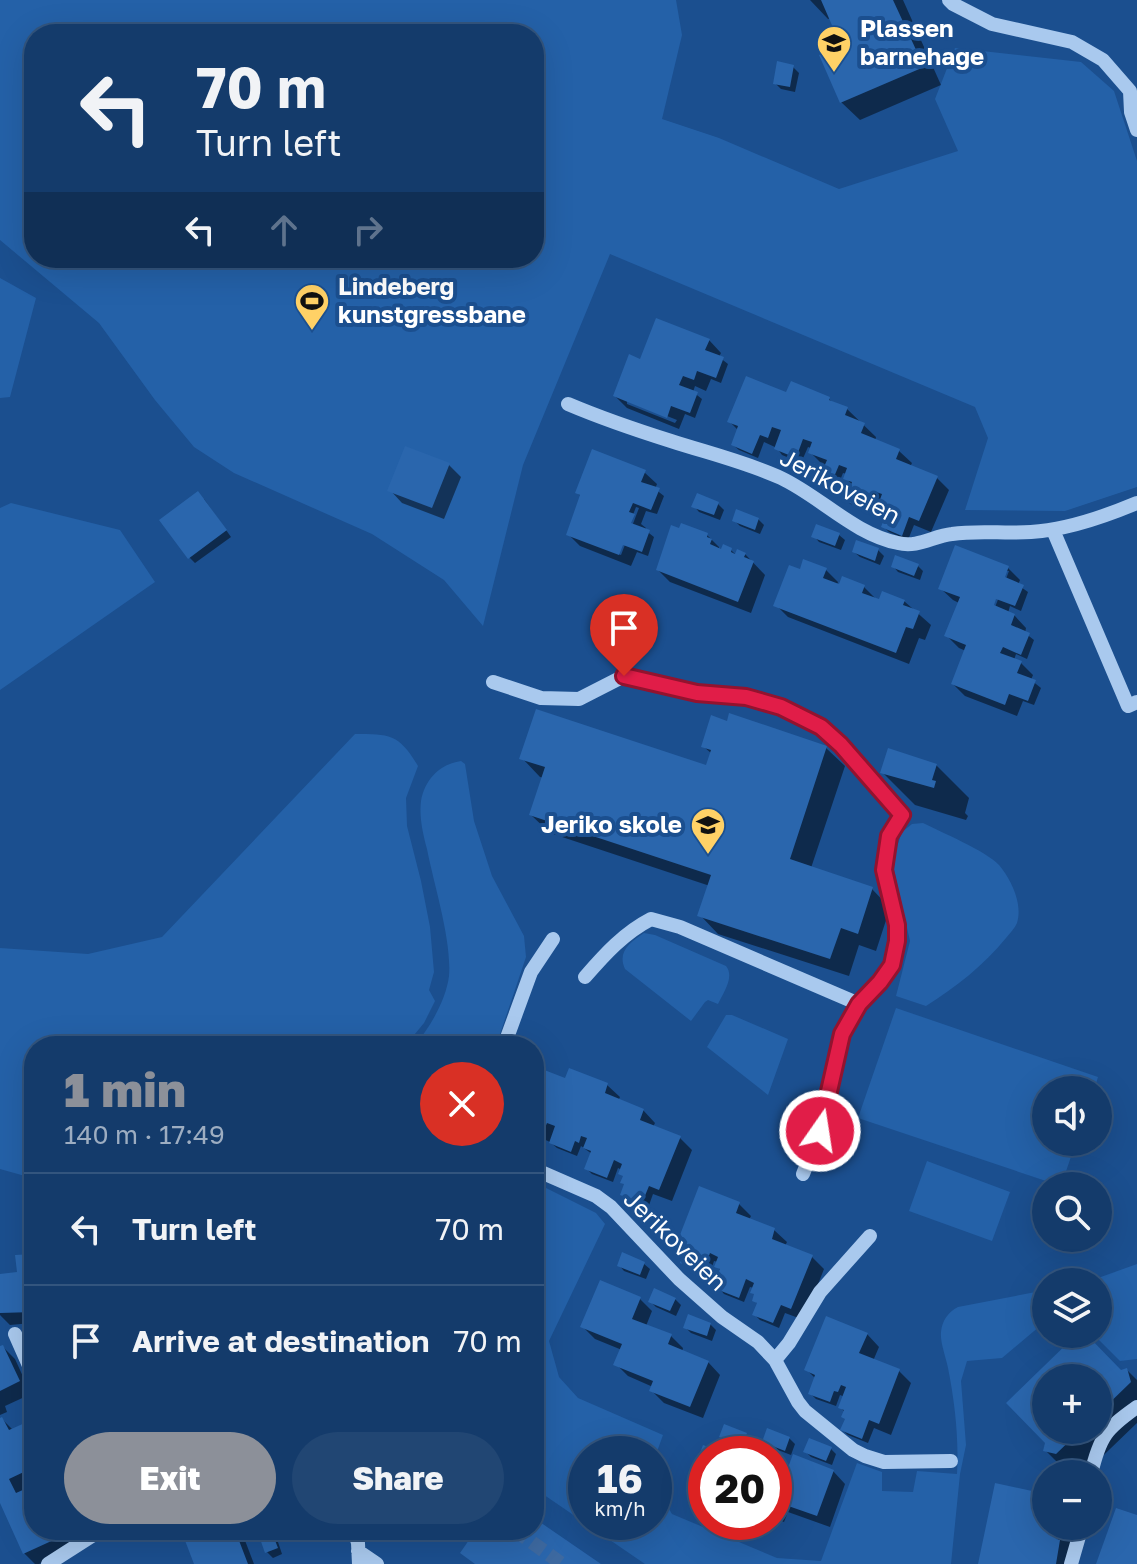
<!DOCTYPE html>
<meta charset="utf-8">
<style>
:root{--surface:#143b6b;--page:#214673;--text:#f1f3f6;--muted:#9dadc1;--line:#33557e;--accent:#8c9099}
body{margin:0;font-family:"Golos Text",sans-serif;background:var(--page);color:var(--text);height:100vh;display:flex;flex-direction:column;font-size:30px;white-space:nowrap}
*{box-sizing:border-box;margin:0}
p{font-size:26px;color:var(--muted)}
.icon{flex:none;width:44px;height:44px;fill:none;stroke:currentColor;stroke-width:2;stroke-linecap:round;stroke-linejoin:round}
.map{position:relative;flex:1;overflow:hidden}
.details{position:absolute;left:24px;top:1036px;width:520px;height:504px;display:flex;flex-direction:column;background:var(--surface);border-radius:32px;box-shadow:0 8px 32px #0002,0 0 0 2px var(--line)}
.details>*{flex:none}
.guide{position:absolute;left:24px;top:24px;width:520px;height:244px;border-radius:32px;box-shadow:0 8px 32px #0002,0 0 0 2px var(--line);background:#143b6b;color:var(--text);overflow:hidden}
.fabs{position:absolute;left:1032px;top:1076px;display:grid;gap:16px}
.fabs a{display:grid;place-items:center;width:80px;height:80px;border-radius:50%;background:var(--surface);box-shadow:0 8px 32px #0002,0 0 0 2px var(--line);font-size:40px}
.speed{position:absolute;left:568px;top:1436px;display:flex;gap:16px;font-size:40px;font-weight:700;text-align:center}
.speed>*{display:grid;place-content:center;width:104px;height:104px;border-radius:50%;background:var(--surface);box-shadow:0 8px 32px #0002,0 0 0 2px var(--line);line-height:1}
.speed small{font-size:20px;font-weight:400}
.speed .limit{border:12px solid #d22;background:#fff;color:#111}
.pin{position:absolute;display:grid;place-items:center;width:68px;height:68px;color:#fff;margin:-82px -34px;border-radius:50% 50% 50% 0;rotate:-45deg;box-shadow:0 0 8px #0007}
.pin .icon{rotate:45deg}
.me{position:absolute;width:88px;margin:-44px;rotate:13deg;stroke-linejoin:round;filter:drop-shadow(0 0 6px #0008)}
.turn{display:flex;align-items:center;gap:28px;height:168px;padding:0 40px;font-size:36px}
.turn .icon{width:104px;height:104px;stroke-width:2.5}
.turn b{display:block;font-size:56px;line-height:68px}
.lanes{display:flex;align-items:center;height:76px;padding:0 40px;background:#0003;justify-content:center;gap:40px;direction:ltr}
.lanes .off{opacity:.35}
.round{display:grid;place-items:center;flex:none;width:84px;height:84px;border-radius:42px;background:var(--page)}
.overview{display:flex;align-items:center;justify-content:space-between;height:136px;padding:0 40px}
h1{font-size:48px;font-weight:800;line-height:60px;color:var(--accent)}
.action{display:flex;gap:16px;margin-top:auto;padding:16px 40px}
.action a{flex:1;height:92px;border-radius:48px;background:var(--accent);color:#fff;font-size:32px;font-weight:800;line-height:92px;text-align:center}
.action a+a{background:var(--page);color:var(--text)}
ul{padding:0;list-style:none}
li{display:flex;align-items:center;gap:24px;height:112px;padding:0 40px;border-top:2px solid var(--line)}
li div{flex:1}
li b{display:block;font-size:30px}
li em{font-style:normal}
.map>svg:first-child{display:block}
</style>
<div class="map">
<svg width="1137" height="1564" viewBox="0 0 1137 1564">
<rect width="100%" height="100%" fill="#1b4f8f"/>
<path fill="#2461a8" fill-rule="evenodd" d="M0,0H676L682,35L662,119L719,138L839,189L958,151L935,99L955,48L1081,62L1114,91L1137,161V487L1065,511L965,510L988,438L975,407L610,254L523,465L483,626L444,580L372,534L234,473L194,447L155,400L99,323L0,240ZM34,34H534V258H34Z
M0,278L36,298L10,397L0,398Z
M11,503L120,530L155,582L0,690V508Z
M355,734C390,734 399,734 418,766L406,798L407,826L421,881L430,927L434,972L429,990L435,1001L424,1023L405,1046H34V1181L25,1176L0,1169V948L88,954L162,937Z
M461,761L465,764L474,821L492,876L524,936L526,957L496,1046H414C430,1028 446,1000 449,976C452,941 434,885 427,849C423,834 419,817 421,801C425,779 440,764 461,761Z
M923,823C941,832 986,851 999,865C1011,879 1023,904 1017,923C1015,928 1010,933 1006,938C983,966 956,987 926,1006L896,996L910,941L892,861L902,832L912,824Z
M644,933L655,935L726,966C735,977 723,993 718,1004L708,1000L705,1002L691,1021L625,969C617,952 630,942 644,933Z
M896,1008L1098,1077L1094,1090H1046V1142H1076L1061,1186L858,1118Z
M726,1015H732L788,1039L768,1095L707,1047Z
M927,1161L1010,1192L992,1241L909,1211Z
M534,1182L596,1213L605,1224L549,1341L559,1377L578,1398L663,1435L654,1460V1454H586V1522H654V1484L672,1514L777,1558L821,1561L857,1463L882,1472V1491L913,1492L917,1471L957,1474C959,1439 955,1403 948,1368C946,1357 940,1343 941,1332C942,1321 948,1312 958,1307L1046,1290V1321L1002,1358L967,1361L961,1381L966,1445L960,1474L951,1564H645L534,1488Z
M1137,1264V1359L1120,1361L1093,1334H1098V1282H1087Z"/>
<path fill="#0007" fill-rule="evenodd" d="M810,0H903L941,85L860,120L841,102L844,47L831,18L828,19Z
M793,67L799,73L795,92L781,89L775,83Z
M709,340L721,353L719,357L728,364L721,383L711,379L706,391L695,386L693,392L702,399L695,418L685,414L679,429L627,408L615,396ZM627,400L677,420L675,423L627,404Z
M787,395L829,399L834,404L847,409L876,437L875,441L899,451L912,463L910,467L936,477L949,490L931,532L914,525L908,540L889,532L883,526L889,512L881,504L882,500L878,499L872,514L853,506L847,501L853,486L846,478L847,474L843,473L837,488L817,480L811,475L829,471L810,452L811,448L808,447L801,463L782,455L777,448L764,442L758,458L739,450L733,445L738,430L729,421Z
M449,465L461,477L444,519L402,503L390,490Z
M644,472L657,484L655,489L664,496L657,514L646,511L641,524L646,528L645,530L654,537L648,556L637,552L631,566L580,546L568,534L582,497L577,493ZM636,507L639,508L621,555L618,554Z
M698,496L718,504L724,510L720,520L699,512L694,506Z
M204,499L231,537L195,563L189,557Z
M758,519L764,525L760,534L740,526L734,520Z
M707,535L719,547V549L731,550L737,556L745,554L765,575L751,613L670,582L658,570Z
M839,535L845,540L841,550L819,542L814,536Z
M878,550L884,556L880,565L860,557L854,552Z
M917,565L923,571L920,580L898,572L893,566Z
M1008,568L1020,580L1018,585L1028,592L1021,611L1010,606L1008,613L1014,615L1026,628L1025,633L1034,640L1027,659L1016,654L1014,660L1021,663L1033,675L1031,680L1041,688L1034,705L1023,701L1017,716L965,696L953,684L966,651L959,648L947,636L959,603L953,600L940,588ZM1005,571H1009L992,615L989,614Z
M826,570L838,582L837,585L864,587L876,599L904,601L931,625L925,640L919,638L909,664L788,617L776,605L801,571Z
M703,746L826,748L845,766L811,868L872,889L890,908L876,951L859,945L849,976L718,934L700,915L710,886L550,833L531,815L544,778L540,777L522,758L707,768L712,754Z
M936,765L969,798L965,813L968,816L966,820L915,805L882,772Z
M534,1068L566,1081L607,1085L620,1097L618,1101L643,1110L655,1123L653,1127L680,1138L692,1150L672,1201L653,1194L648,1208L628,1200L622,1194L626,1185L622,1170L618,1168L613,1182L592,1174L586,1168L592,1154L581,1146L577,1156L557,1148L550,1142L539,1137L534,1150Z
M739,1204L751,1216L749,1220L774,1230L787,1242L785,1246L812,1257L824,1269L804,1320L785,1313L779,1328L760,1320L754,1314L758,1304L754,1300L756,1296L754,1288L750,1287L744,1302L724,1294L719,1288L722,1279L721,1271L717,1266L718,1262L714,1261L709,1276L688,1268L683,1262L686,1253L685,1245L680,1240Z
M34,1256V1324L32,1323L10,1325L0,1315V1276L19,1274Z
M644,1264L650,1269L646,1279L624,1271L619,1265Z
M640,1299L652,1311L646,1326L671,1336L683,1348L682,1352L708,1362L720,1375L703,1418L664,1403L651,1390L653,1387L628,1376L616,1364L622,1350L595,1339L583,1327Z
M675,1299L681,1305L676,1316L656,1307L650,1301Z
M710,1324L716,1330L712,1341L691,1333L685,1327Z
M867,1334L879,1347L873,1361L899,1371L911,1383L891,1435L874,1428L868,1443L848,1435L842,1430L846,1420L845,1412L840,1407L845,1397L840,1395L836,1406L816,1399L810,1393L816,1379L807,1370Z
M1080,1334H1083L1121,1372L1127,1370L1137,1380V1423L1084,1474H1069L1045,1450L1047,1443L1009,1403ZM1046,1378H1098V1430H1046Z
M3,1347L15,1359L31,1394L5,1406L7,1412L0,1415V1348Z
M2,1419L13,1430L34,1421V1485L32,1486L34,1488V1530H90L69,1550L39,1564H35L24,1553L0,1500V1420Z
M746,1435L751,1440L747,1450L727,1442L721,1437Z
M789,1438L795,1444L791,1455L770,1447L764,1441Z
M704,1447L723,1454H706V1505L701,1503L689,1491Z
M831,1449L836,1454L832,1465L811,1457L805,1451Z
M774,1462L790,1467L833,1471L845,1484L830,1527L788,1512L784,1522L774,1518Z
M1046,1496V1526H1057L1052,1549H1056L1061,1526H1081L1077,1564H980Z
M188,1530H241L254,1564H197Z
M262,1530H272L275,1533L282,1554L273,1558L267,1552Z"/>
<path fill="#2a66ad" d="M821,0H893L924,67L840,103L819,55L841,46Z
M777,61L794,65L790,87L773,84Z
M656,318L710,339L705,350L724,357L716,378L697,371L694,380L683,376L679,385L698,392L690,413L671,406L667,418L613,396L629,354L640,359Z
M746,376L786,392L791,381L830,397L829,400L848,407L845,415L865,423L861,433L900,449L896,459L938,476L919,521L909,517L902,536L881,527L888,508L878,505L882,494L873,491L866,510L845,501L852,482L843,479L847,468L839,465L831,484L809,475L813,463L824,467L827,460L808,453L812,442L803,439L796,458L774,449L781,430L772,427L768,438L760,435L752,454L731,445L738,426L727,422Z
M405,446L450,463L432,508L387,491Z
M592,449L646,470L641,482L660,488L651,510L633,503L629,512L635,514L631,523L650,530L642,552L623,545L619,555L566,535L580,495L575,493Z
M198,491L227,530L188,559L159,520Z
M697,493L719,502L714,515L691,507Z
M736,509L759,518L755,530L732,521Z
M681,523L708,533L707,537L712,539L710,544L721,549L723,544L732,548L731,552L735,554L737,549L746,553L744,557L754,561L738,602L656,570L671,525L679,528Z
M816,524L840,533L835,546L811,537Z
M856,540L879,548L875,561L852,552Z
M955,545L1009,566L1005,577L1024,585L1015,606L996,599L994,605L1015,614L1011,625L1030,633L1021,655L1003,647L1000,653L1022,661L1017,673L1036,680L1028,701L1009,694L1005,705L951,684L966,645L944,636L960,597L938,589Z
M895,555L919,564L914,576L891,567Z
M803,559L827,568L823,578L839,584L842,576L865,585L862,593L879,599L882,591L905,600L903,605L920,611L913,629L906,627L896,653L773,606L789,565L800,569Z
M536,709L706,765L711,750L701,747L711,715L727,721L729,713L827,746L790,859L873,887L858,934L841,928L830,959L697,916L711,875L529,815L545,767L519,759Z
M888,748L937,764L932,780L936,781L934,788L880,773Z
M534,1066L565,1078L569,1068L608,1083L605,1093L644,1109L640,1120L681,1136L659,1190L649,1186L642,1203L620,1195L624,1184L620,1183L623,1176L618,1174L622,1164L614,1160L607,1178L584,1169L591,1151L583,1148L587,1138L581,1136L579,1143L575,1141L571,1152L549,1143L555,1126L547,1123L543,1133L534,1129Z
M699,1186L740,1202L736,1213L775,1228L772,1239L813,1255L791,1309L781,1305L773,1323L752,1315L757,1303L752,1301L754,1294L750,1293L754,1283L746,1279L739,1298L716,1289L721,1278L717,1276L720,1269L714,1267L718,1257L710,1253L703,1272L680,1263L685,1252L681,1251L684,1243L678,1240Z
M622,1252L645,1262L640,1275L617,1266Z
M34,1254V1312L0,1313V1274L17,1272L15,1255Z
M600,1280L641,1297L632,1319L672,1334L668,1344L709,1361L690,1407L649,1391L653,1381L613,1365L622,1344L580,1327Z
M654,1288L676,1298L670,1311L648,1302Z
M688,1314L711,1323L707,1336L683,1328Z
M826,1316L868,1333L859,1353L900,1369L879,1424L869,1420L862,1439L840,1430L845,1419L841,1417L844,1410L838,1408L846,1387L841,1385L838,1392L834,1391L830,1402L808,1394L815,1375L804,1370Z
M1077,1334H1086L1121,1370L1127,1368L1131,1382L1098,1414V1378H1046V1430H1081L1056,1454L1043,1451L1045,1443L1006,1403Z
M3,1345L20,1381L0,1391V1346Z
M2,1417L9,1430L34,1419V1461L26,1465L28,1470L9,1479L16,1493L34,1485V1530H63L56,1533L58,1538L23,1554L0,1503V1418Z
M724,1424L747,1433L742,1446L719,1437Z
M767,1428L790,1437L785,1451L762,1442Z
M809,1438L832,1447L826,1461L803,1452Z
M703,1445L728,1454H706V1499L686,1491Z
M793,1454L834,1470L817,1516L774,1501V1459L789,1465Z
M995,1483L1046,1494V1526H1059L1056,1539L1060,1540L1056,1564H978Z
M1116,1508L1137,1515V1564H1096Z
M534,1518L601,1564H475L460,1553L476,1530H534Z
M181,1530H235L248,1564H194Z
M257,1530H271L278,1548L265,1553Z"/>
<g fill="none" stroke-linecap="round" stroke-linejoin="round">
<path stroke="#3d69a0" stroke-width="14" stroke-dasharray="14 7" stroke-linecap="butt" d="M515,1530L562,1564"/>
<path stroke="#a9c9ee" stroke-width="14" d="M949,0L953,4L992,24L1072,42L1103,60L1130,91L1131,112L1137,130
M568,404C601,418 636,430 671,441C708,453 746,462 781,478C821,497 854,534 898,543C918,548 933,536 952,534C978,530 1005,534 1031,532C1065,530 1106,516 1137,503
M1053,530L1128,706L1137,702
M493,682L541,698L579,699L624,676L697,693L746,697L781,707L821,727L841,745L902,815L889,836L884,870L897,925V941L892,965L880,982L859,1004L842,1034L820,1131L803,1174
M585,977C605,954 624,933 651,919L680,927L859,1004
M504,1046L531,972L553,939
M534,1169L596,1196L611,1207L679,1279L722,1317L758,1342L775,1360L798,1402L805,1411L853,1450L865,1456L884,1462L951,1461
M15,1334L34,1377
M775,1360L789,1343L820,1292L870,1236
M1091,1474C1100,1436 1106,1429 1137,1407
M354,1530L358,1543L359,1564
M358,1551L377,1564
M48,1564L101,1530
M1071,1564L1082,1526"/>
</g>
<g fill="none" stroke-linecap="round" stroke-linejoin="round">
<g stroke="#92132f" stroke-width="20">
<path id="route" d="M624,676L697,693L746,697L781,707L821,727L841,745L902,815L889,836L884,870L897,925V941L892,965L880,982L859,1004L842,1034L820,1131"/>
</g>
<use href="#route" stroke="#e11d48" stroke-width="14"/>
</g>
<defs>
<g id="school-pin" transform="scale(1.8)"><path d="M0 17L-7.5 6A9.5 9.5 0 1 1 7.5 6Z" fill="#ffd166" stroke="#1b4f8f"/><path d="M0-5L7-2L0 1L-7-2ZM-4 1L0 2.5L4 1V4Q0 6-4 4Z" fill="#111"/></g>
<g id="stadium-pin" transform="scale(1.8)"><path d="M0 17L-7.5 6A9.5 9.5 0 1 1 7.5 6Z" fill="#ffd166" stroke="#1b4f8f"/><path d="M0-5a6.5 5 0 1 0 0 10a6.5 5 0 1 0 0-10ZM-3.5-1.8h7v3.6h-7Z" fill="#111"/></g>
</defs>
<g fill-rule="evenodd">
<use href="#school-pin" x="834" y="43"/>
<use href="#stadium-pin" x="312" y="301"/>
<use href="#school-pin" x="708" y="825"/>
</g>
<g text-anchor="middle" stroke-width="8" stroke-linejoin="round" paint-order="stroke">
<g font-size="24" font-weight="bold" fill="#fff" stroke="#1b4f8f" text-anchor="start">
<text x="860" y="37">Plassen<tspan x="860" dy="28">barnehage</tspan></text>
<text x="338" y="295">Lindeberg<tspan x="338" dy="28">kunstgressbane</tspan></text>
<text x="682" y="833" text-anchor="end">Jeriko skole</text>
</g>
<g font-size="24" fill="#fff" stroke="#1b4f8f">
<text transform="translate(840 487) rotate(28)" y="8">Jerikoveien</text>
<text transform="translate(675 1241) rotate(44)" y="8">Jerikoveien</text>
</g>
</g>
</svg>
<div class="fabs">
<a><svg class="icon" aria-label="sound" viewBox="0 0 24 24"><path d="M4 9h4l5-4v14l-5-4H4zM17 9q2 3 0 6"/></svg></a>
<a><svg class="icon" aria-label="search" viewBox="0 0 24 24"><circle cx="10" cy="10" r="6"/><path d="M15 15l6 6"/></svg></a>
<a><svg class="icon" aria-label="layers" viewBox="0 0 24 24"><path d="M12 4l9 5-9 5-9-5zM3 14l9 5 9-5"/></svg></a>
<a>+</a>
<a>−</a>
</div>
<div class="speed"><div>16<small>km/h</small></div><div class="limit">20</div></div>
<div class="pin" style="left:624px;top:676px;background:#d93025"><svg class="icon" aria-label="arrive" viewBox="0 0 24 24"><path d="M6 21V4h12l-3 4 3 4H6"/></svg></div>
<svg class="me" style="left:820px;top:1131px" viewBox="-20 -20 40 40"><circle r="17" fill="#e11d48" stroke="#fff" stroke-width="3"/><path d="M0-11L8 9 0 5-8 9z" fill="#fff"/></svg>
<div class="guide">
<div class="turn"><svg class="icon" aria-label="left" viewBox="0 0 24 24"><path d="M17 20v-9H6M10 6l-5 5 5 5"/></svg><div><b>70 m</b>Turn left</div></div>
<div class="lanes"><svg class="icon" aria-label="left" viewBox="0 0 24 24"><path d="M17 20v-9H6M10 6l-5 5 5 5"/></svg><svg class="icon off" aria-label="ahead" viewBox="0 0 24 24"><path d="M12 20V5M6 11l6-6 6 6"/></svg><svg class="icon off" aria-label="right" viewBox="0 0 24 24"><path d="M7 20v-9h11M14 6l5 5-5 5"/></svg></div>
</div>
<section class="details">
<div class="overview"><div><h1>1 min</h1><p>140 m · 17:49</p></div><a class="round" style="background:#d93025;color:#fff"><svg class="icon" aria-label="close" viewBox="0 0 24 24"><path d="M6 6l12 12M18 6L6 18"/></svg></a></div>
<ul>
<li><svg class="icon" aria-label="left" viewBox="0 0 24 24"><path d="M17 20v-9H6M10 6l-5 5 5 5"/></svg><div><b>Turn left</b></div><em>70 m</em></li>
<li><svg class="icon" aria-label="arrive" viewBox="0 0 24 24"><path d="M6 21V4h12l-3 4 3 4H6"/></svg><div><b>Arrive at destination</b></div><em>70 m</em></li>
</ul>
<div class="action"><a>Exit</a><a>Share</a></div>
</section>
</div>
